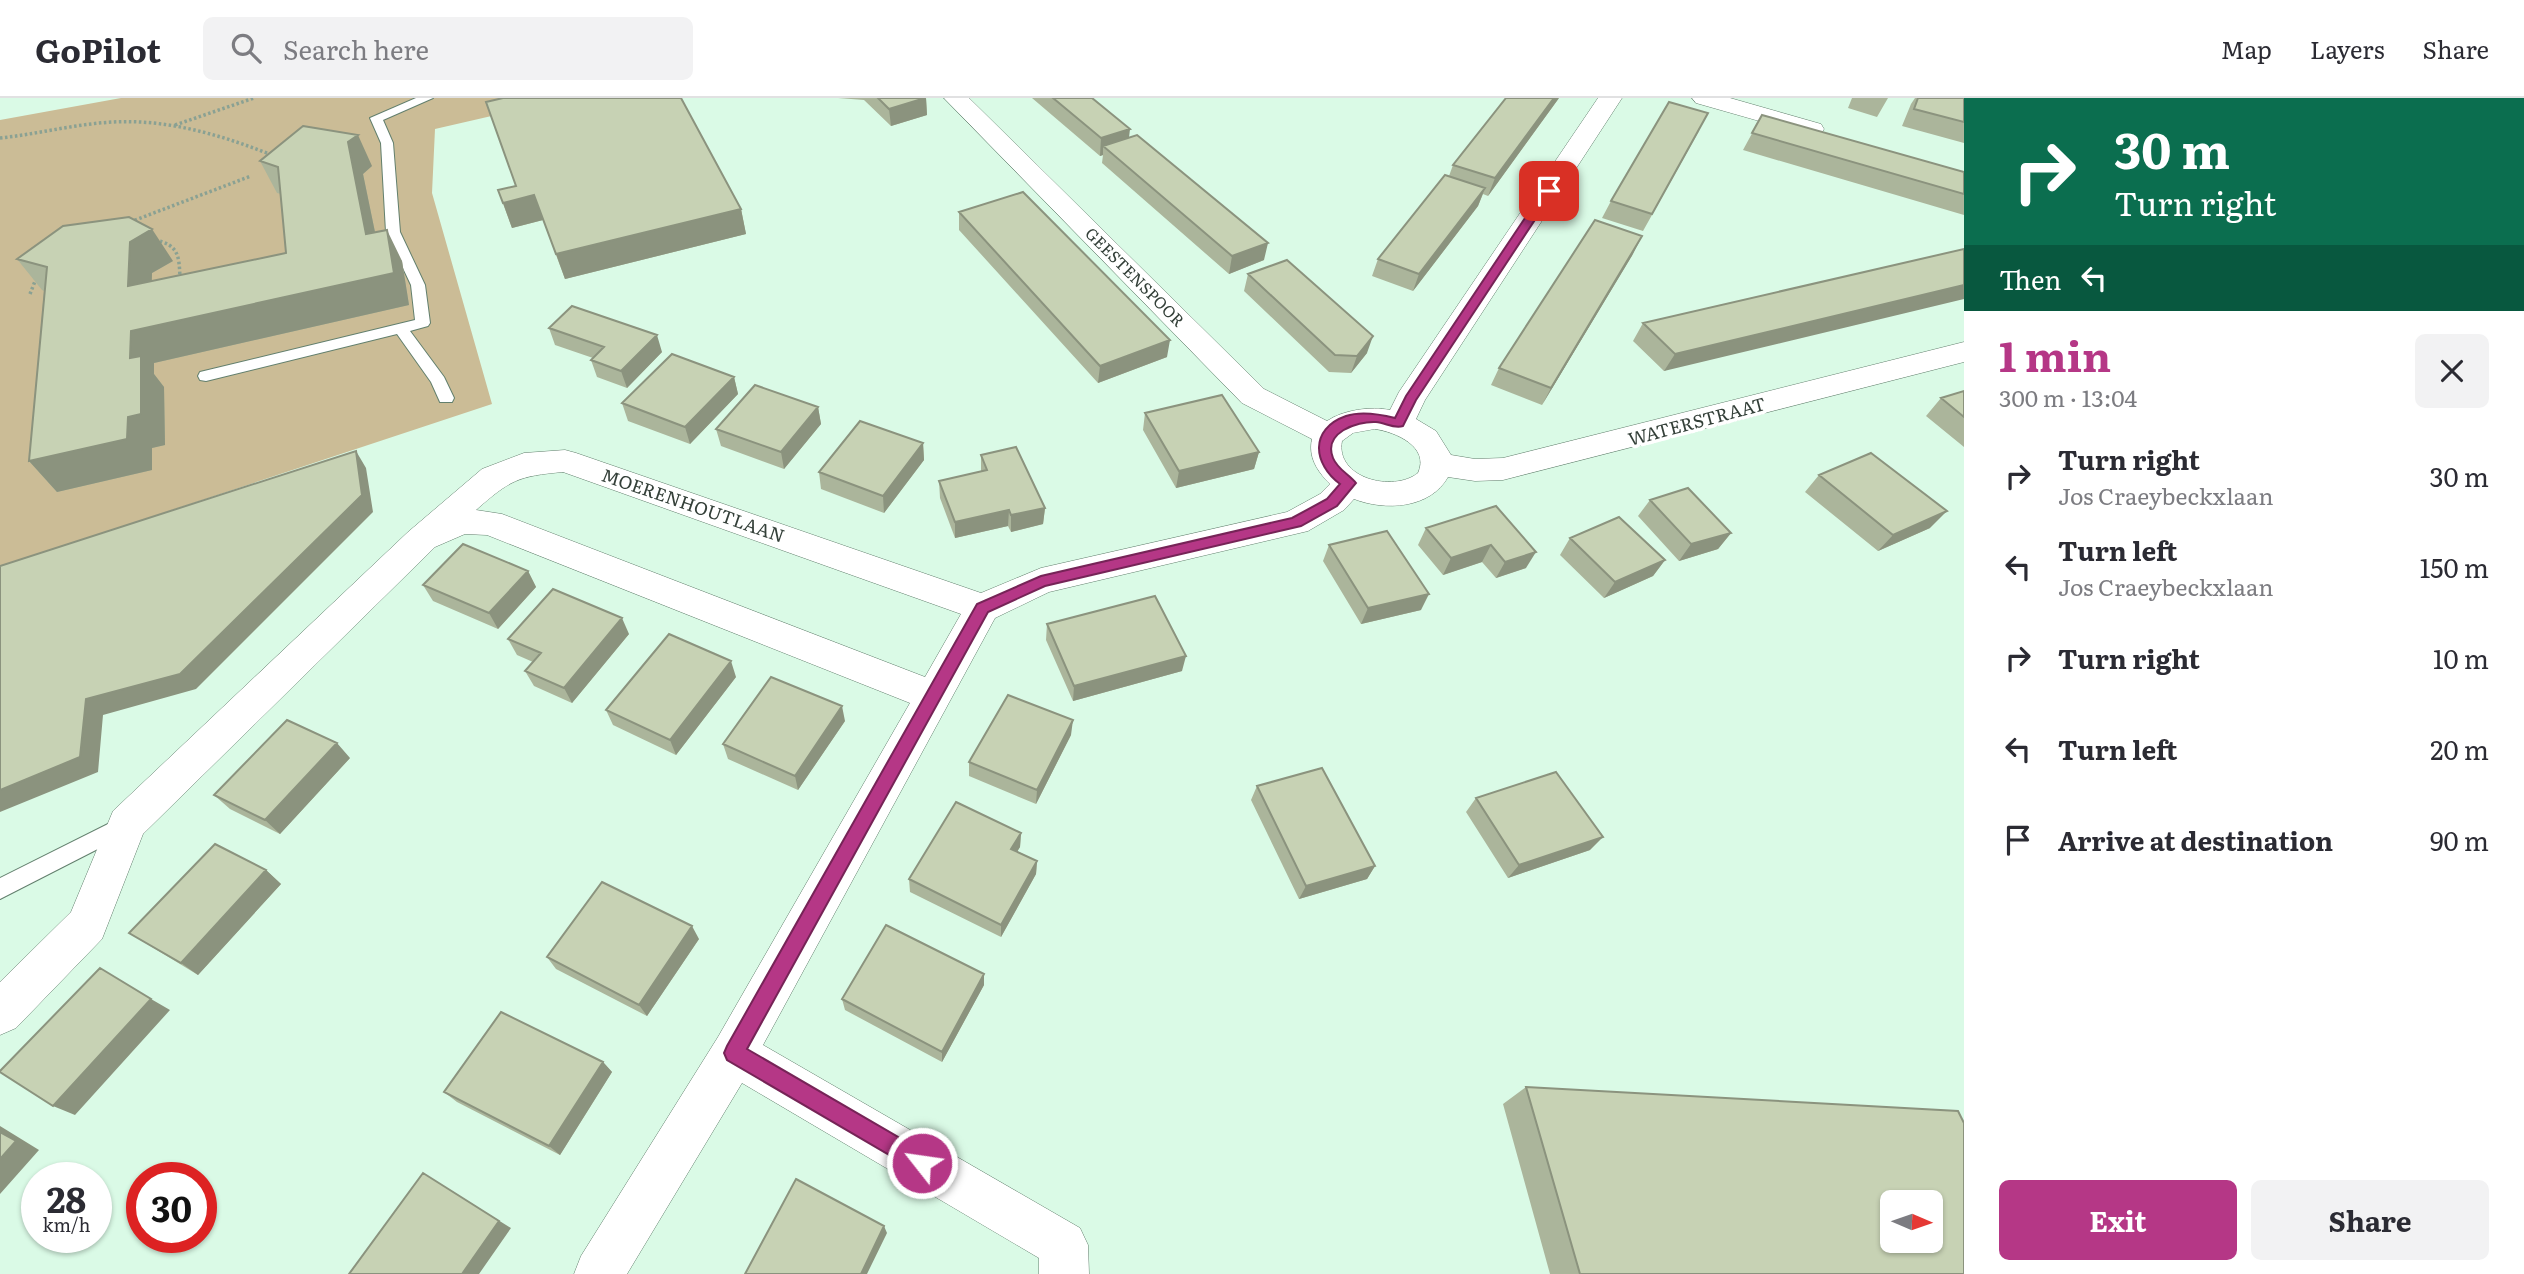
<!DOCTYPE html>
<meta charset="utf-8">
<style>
:root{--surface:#fff;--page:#f2f2f3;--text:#2b2b33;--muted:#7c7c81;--line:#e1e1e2;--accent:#b53786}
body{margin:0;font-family:Literata,serif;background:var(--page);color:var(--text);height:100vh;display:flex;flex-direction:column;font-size:26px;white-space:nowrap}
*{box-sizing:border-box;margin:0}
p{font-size:23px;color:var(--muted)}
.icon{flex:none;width:38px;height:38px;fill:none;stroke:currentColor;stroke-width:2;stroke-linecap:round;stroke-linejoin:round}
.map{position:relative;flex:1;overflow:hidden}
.details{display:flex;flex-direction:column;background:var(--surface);width:560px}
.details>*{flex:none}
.guide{background:#0b6e4f;color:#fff;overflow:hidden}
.needle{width:46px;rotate:92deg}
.buttons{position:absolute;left:1880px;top:1092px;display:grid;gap:14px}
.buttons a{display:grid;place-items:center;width:63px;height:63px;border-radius:10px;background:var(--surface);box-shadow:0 2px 5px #0004;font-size:35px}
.speed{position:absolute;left:21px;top:1064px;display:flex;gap:14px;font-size:35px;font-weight:700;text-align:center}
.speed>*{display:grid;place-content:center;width:91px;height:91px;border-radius:50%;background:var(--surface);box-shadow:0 2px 5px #0004;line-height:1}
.speed small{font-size:18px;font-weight:400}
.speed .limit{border:10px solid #d22;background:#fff;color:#111}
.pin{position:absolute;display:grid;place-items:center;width:60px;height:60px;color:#fff;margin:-30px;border-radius:14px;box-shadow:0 4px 10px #0006}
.me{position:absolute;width:77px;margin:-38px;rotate:300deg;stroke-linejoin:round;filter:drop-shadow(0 0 5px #0008)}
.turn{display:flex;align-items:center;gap:24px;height:147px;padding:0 35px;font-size:32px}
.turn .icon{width:91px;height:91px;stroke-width:2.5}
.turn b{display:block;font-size:49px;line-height:60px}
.then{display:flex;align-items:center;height:66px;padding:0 35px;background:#0003;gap:14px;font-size:26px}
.round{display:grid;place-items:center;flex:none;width:74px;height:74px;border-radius:10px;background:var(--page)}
.head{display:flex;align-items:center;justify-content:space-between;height:119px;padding:0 35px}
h1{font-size:42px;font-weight:700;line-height:52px;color:var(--accent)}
.button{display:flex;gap:14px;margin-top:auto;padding:14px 35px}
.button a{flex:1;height:80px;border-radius:10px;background:var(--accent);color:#fff;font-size:28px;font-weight:700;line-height:80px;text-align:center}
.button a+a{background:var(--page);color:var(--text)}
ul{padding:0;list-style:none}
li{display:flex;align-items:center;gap:21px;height:91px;padding:0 35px}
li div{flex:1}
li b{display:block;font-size:26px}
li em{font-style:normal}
header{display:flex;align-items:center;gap:42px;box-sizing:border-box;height:98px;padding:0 35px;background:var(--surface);border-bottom:2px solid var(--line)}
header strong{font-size:33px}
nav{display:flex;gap:38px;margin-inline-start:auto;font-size:24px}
.search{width:490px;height:63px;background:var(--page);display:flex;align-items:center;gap:18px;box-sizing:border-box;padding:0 24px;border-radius:10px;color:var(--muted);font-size:26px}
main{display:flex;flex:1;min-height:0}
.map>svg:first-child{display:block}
</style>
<header>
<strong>GoPilot</strong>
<div class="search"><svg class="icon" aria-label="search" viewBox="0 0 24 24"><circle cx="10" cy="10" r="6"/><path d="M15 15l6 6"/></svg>Search here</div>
<nav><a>Map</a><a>Layers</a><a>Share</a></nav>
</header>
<main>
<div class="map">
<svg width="1964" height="1176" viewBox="0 0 1964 1176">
<rect width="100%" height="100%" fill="#dafae6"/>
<path fill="#cbbc96" d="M121,0H570L435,31L432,95L492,306L0,469V22Z"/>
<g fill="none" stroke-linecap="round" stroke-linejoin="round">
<g stroke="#627f6d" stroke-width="2">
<path id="service" d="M416,0H433L383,22L393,45L400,134L425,187L430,225L428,228L410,233L444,279L454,300L452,304H440L431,284L397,236L206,283L200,282L198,278L200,274L415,222L411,187L386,134L381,45L370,20Z
M126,717L133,719L136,726L133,733L0,801V780Z"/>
</g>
<g stroke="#627f6d" stroke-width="1">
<path id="minor" d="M944,0H969L1264,291L1327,323C1343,312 1371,308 1390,312L1399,294L1598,0H1622L1425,302L1416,321L1436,333L1451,357L1475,361L1503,360L1964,244V264L1503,382L1475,383L1448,379C1430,411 1385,413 1354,401L1344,412L1308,433L1049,494L995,520L763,947L1080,1130L1088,1147L1089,1176H1039V1160L742,985L627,1176H574L581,1158L718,939L910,605L487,437L465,436L435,449L143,736L102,841L16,930L0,937V884L71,814L113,713L408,434L482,371L524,355L565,352L576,355L981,495L1041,470L1287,414L1320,396L1330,386C1317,373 1308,359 1312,341L1242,305ZM1375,331C1396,334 1430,349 1418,375C1393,395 1335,380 1342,343L1353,335ZM563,374L961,516L925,579L502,416L476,412C510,382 518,378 563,374Z
M1692,0H1730L1821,26L1824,31L1821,36L1812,38L1696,5Z"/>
</g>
<path stroke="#8aa193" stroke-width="3.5" stroke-dasharray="2.5 2.5" stroke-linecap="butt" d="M175,27L254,0
M0,40C38,36 75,26 113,24C168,21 221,37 272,57
M130,124L251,78
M155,142C179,147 179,158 180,180
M30,196L37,178"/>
<use href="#service" fill="#fff" fill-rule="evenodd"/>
<use href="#minor" fill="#fff" fill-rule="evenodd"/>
</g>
<path fill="#abb59b" d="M838,0H926L927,17L891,28L864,2Z
M1032,0H1092L1129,39L1264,162L1229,176L1102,65L1103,57L1100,58Z
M1559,0L1488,98L1483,96L1478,108L1413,193L1372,178L1378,161L1449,78L1453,67Z
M1852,0H1888L1877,19L1848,10Z
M1915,0H1964V45L1902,28L1911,6Z
M1762,17L1964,74V117L1743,52Z
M1699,33L1643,133L1602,120L1611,103Z
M260,63L372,68L363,76L375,134L402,163L409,207L154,265V276L164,289L165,347L152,350V372L57,394L29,363L44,193L42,192L17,161L173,163L152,175L151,183L286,155L281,96L277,95Z
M498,92L741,111L746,136L565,181L543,122L512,130Z
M959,114L1167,259L1098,285L959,132Z
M1964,151L1664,273L1633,243L1643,225Z
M1633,156L1542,307L1491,287L1499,270Z
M1248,176L1367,255L1351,275L1329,274L1244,193Z
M549,230L662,254L627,290L597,279L591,262L593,260L555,247Z
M734,279L738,296L690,346L628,323L622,305Z
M1964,293V349L1926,318L1941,300Z
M818,309L821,326L784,371L721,348L716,331Z
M1145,315L1259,354L1254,371L1176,390L1143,332Z
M923,345L924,362L884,415L821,391L819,374Z
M981,357L1045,410L1043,426L1011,434L1008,428L955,440L940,400L939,383L981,374Z
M1819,377L1930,430L1878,453L1805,394Z
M1650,402L1731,435L1718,451L1679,463L1638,418Z
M1496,408L1526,470L1496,480L1482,464L1443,477L1418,447L1426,430Z
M1570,440L1665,462L1653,478L1604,500L1560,457Z
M1329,447L1421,512L1361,526L1323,463Z
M528,473L536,489L498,531L433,503L423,487Z
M1047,526L1182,573L1073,603L1046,542Z
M629,536L572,605L534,588L525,573L533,564L517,557L508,541Z
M736,579L676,657L613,627L606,612Z
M845,623L798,692L728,661L723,646Z
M1071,637L1036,706L969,678V664Z
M350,660L280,736L230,711L214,697Z
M1257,688L1375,768L1367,781L1299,801L1251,702Z
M1476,700L1590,752L1508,780L1466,714Z
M1021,735L1020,749L1017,753L1037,763L1036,776L1001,839L910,794L909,781Z
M266,772L281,786L198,877L129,835Z
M699,841L647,918L556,871L547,859Z
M984,876V887L942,964L845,912L842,901Z
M603,964L612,974L560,1057L457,1004L444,994Z
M1526,989L1964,1176H1550L1503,1006Z"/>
<path fill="#8b937e" d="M926,0L927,17L891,28L889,11Z
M1554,0H1559L1488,98L1495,80Z
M1130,31L1128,48H1103V57L1100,58L1101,40Z
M358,37L372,68L363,76L382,168L366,136L348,44Z
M1485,90L1478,108L1413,193L1419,176Z
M534,97L543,122L512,130L503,105Z
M741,111L746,136L565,181L556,156Z
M152,131L173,163L152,175L151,220L128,188L130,144Z
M387,132L402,163L409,207L154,265V276L164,289L165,347L152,350V372L57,394L29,363L128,319L131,233Z
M1642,138L1633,156L1542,307L1551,290Z
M1268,145L1264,162L1229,176L1232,158Z
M1964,187V201L1664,273L1675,256Z
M657,237L662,254L627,290L621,273Z
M1373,238L1367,255L1351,275L1357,258Z
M1170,242L1167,259L1098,285L1100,268Z
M734,279L738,296L690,346L685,329Z
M818,309L821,326L784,371L781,354Z
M923,345L924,362L884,415L883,398Z
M356,353L366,370L373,414L196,591L103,617L98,674L0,714V692L86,601Z
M1259,354L1254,371L1176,390L1179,373Z
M1045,410L1043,426L1011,434V417Z
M1009,412L1008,428L955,440V424Z
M1947,413L1930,430L1878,453L1893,437Z
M1731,435L1718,451L1679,463L1691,446Z
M1491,447L1482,464L1443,477L1451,460Z
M1536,454L1526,470L1496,480L1505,464Z
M1665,462L1653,478L1604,500L1615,484Z
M528,473L536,489L498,531L489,515Z
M1429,496L1421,512L1361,526L1368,510Z
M622,520L629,536L572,605L564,590Z
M1186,558L1182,573L1073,603L1074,588Z
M731,563L736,579L676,657L670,642Z
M842,608L845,623L798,692L795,678Z
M1073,622L1071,637L1036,706L1037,692Z
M337,645L350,660L280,736L265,722Z
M1021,735L1020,749L1011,764V751Z
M1603,739L1590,752L1508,780L1519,767Z
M1037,763L1036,776L1001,839V827Z
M1375,768L1367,781L1299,801L1306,788Z
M266,772L281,786L198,877L181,865Z
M692,828L699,841L647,918L639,907Z
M984,876V887L942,964V954Z
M151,901L170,912L75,1017L53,1008Z
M603,964L612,974L560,1057L549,1048Z
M0,1028L39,1052L0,1096Z
M423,1075L511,1130L479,1176H462Z
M884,1128L887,1135L867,1176H861Z"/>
<path fill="#c7d2b4" stroke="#8b937e" stroke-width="2" fill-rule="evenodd" d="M503,0H681L741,111L556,156L534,97L503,105L498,92L516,88L486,4Z
M878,0H925L889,11Z
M1053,0H1092L1130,31L1101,40Z
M1506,0H1554L1495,80L1453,67Z
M1918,0H1964V24L1914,11Z
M1669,4L1708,15L1652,116L1611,103Z
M1762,17L1964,74V96L1752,35Z
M303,28L358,37L348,44L366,136L387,132L394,175L131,233L130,260L141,258V316L128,319L127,341L29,363L47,169L17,161L63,128L129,119L152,131L130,144L128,188L286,155L278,69L260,63Z
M1137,37L1268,145L1232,158L1103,48Z
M1445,77L1485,90L1419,176L1378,161Z
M1023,94L1170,242L1100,268L959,114Z
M1595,122L1642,138L1551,290L1499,270Z
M1964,151V187L1675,256L1643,225Z
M1287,162L1373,238L1357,258L1335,257L1248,176Z
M572,208L657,237L621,273L591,262L604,249L549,230Z
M672,256L734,279L685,329L622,305Z
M755,287L818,309L781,354L716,331Z
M1964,293V319L1941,300Z
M1222,297L1259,354L1179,373L1145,315Z
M860,323L923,345L883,398L819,374Z
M1016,349L1045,410L1011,417L1009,412L955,424L939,383L987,372L981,357Z
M356,353L362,397L180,576L86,601L80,659L0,692V468Z
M1871,355L1947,413L1893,437L1819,377Z
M1688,390L1731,435L1691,446L1650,402Z
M1496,408L1536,454L1505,464L1491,447L1451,460L1426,430Z
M1619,419L1665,462L1615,484L1570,440Z
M1387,433L1429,496L1368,510L1329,447Z
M463,446L528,473L489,515L423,487Z
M553,491L622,520L564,590L525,573L541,555L508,541Z
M1155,498L1186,558L1074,588L1047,526Z
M669,536L731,563L670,642L606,612Z
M771,579L842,608L795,678L723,646Z
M1008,597L1073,622L1037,692L969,664Z
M287,622L337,645L265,722L214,697Z
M1322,670L1375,768L1306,788L1257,688Z
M1556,674L1603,739L1519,767L1476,700Z
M956,704L1021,735L1011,751L1037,763L1001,827L909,781Z
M215,746L266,772L181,865L129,835Z
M602,784L692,828L639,907L547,859Z
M886,827L984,876L942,954L842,901Z
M100,870L151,901L53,1008L0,974V973Z
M501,914L603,964L549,1048L444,994Z
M1526,989L1958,1013L1964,1025V1176H1580ZM1892,1104H1930V1143H1892Z
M0,1034L16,1043L0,1061Z
M423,1075L499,1123L462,1176H349Z
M796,1081L884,1128L861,1176H745Z"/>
<path fill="#b53786" stroke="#762457" stroke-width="2" d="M1545,90L1554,93L1416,302L1403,328C1394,331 1386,325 1376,324C1356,323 1323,335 1333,360C1338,372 1349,376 1356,385L1337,408L1301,428L1045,488L988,514L747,951L929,1057L932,1065L929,1072L922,1075L915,1072L727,962L724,955L727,948L977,506L1041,478L1292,420L1327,401L1340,386C1313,366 1309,331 1346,318C1361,313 1379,316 1395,320L1406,298Z"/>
<g text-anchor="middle" stroke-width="7" stroke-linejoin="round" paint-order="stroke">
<g font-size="16" fill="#344039" stroke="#fff">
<text transform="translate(1135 179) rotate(45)" y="6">GEESTENSPOOR</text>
</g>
<g font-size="18" fill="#344039" stroke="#fff">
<text transform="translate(1697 324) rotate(-15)" y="6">WATERSTRAAT</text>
<text transform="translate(693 408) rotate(19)" y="6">MOERENHOUTLAAN</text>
</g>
</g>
</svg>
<div class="buttons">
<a><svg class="needle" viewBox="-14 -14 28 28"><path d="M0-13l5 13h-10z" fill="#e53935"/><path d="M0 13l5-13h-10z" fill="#7c7c81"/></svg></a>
</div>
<div class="speed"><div>28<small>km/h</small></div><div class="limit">30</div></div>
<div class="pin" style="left:1549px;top:93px;background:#d93025"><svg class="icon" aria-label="arrive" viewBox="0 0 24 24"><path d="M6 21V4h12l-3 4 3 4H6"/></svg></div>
<svg class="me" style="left:922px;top:1065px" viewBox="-20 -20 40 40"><circle r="17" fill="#b53786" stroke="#fff" stroke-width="3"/><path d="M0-11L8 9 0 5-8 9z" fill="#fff"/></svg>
</div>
<section class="details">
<div class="guide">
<div class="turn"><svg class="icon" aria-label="right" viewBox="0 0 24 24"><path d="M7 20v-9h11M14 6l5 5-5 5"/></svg><div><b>30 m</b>Turn right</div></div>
<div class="then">Then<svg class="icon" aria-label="left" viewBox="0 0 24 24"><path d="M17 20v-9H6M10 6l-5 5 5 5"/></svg></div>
</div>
<div class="head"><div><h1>1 min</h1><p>300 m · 13:04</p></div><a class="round"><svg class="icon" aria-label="close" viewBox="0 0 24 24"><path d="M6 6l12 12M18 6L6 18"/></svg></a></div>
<ul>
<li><svg class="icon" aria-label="right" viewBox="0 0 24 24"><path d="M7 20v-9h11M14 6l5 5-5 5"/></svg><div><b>Turn right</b><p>Jos Craeybeckxlaan</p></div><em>30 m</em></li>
<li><svg class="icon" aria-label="left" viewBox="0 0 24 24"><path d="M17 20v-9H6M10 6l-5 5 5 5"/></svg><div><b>Turn left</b><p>Jos Craeybeckxlaan</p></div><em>150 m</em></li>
<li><svg class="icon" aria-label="right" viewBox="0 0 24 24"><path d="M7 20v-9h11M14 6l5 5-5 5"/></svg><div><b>Turn right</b></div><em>10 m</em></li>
<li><svg class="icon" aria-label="left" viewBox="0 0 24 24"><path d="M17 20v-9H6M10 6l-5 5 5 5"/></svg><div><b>Turn left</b></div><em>20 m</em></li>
<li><svg class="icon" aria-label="arrive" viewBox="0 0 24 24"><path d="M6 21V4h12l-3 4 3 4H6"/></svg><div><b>Arrive at destination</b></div><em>90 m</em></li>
</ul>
<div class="button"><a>Exit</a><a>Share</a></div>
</section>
</main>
